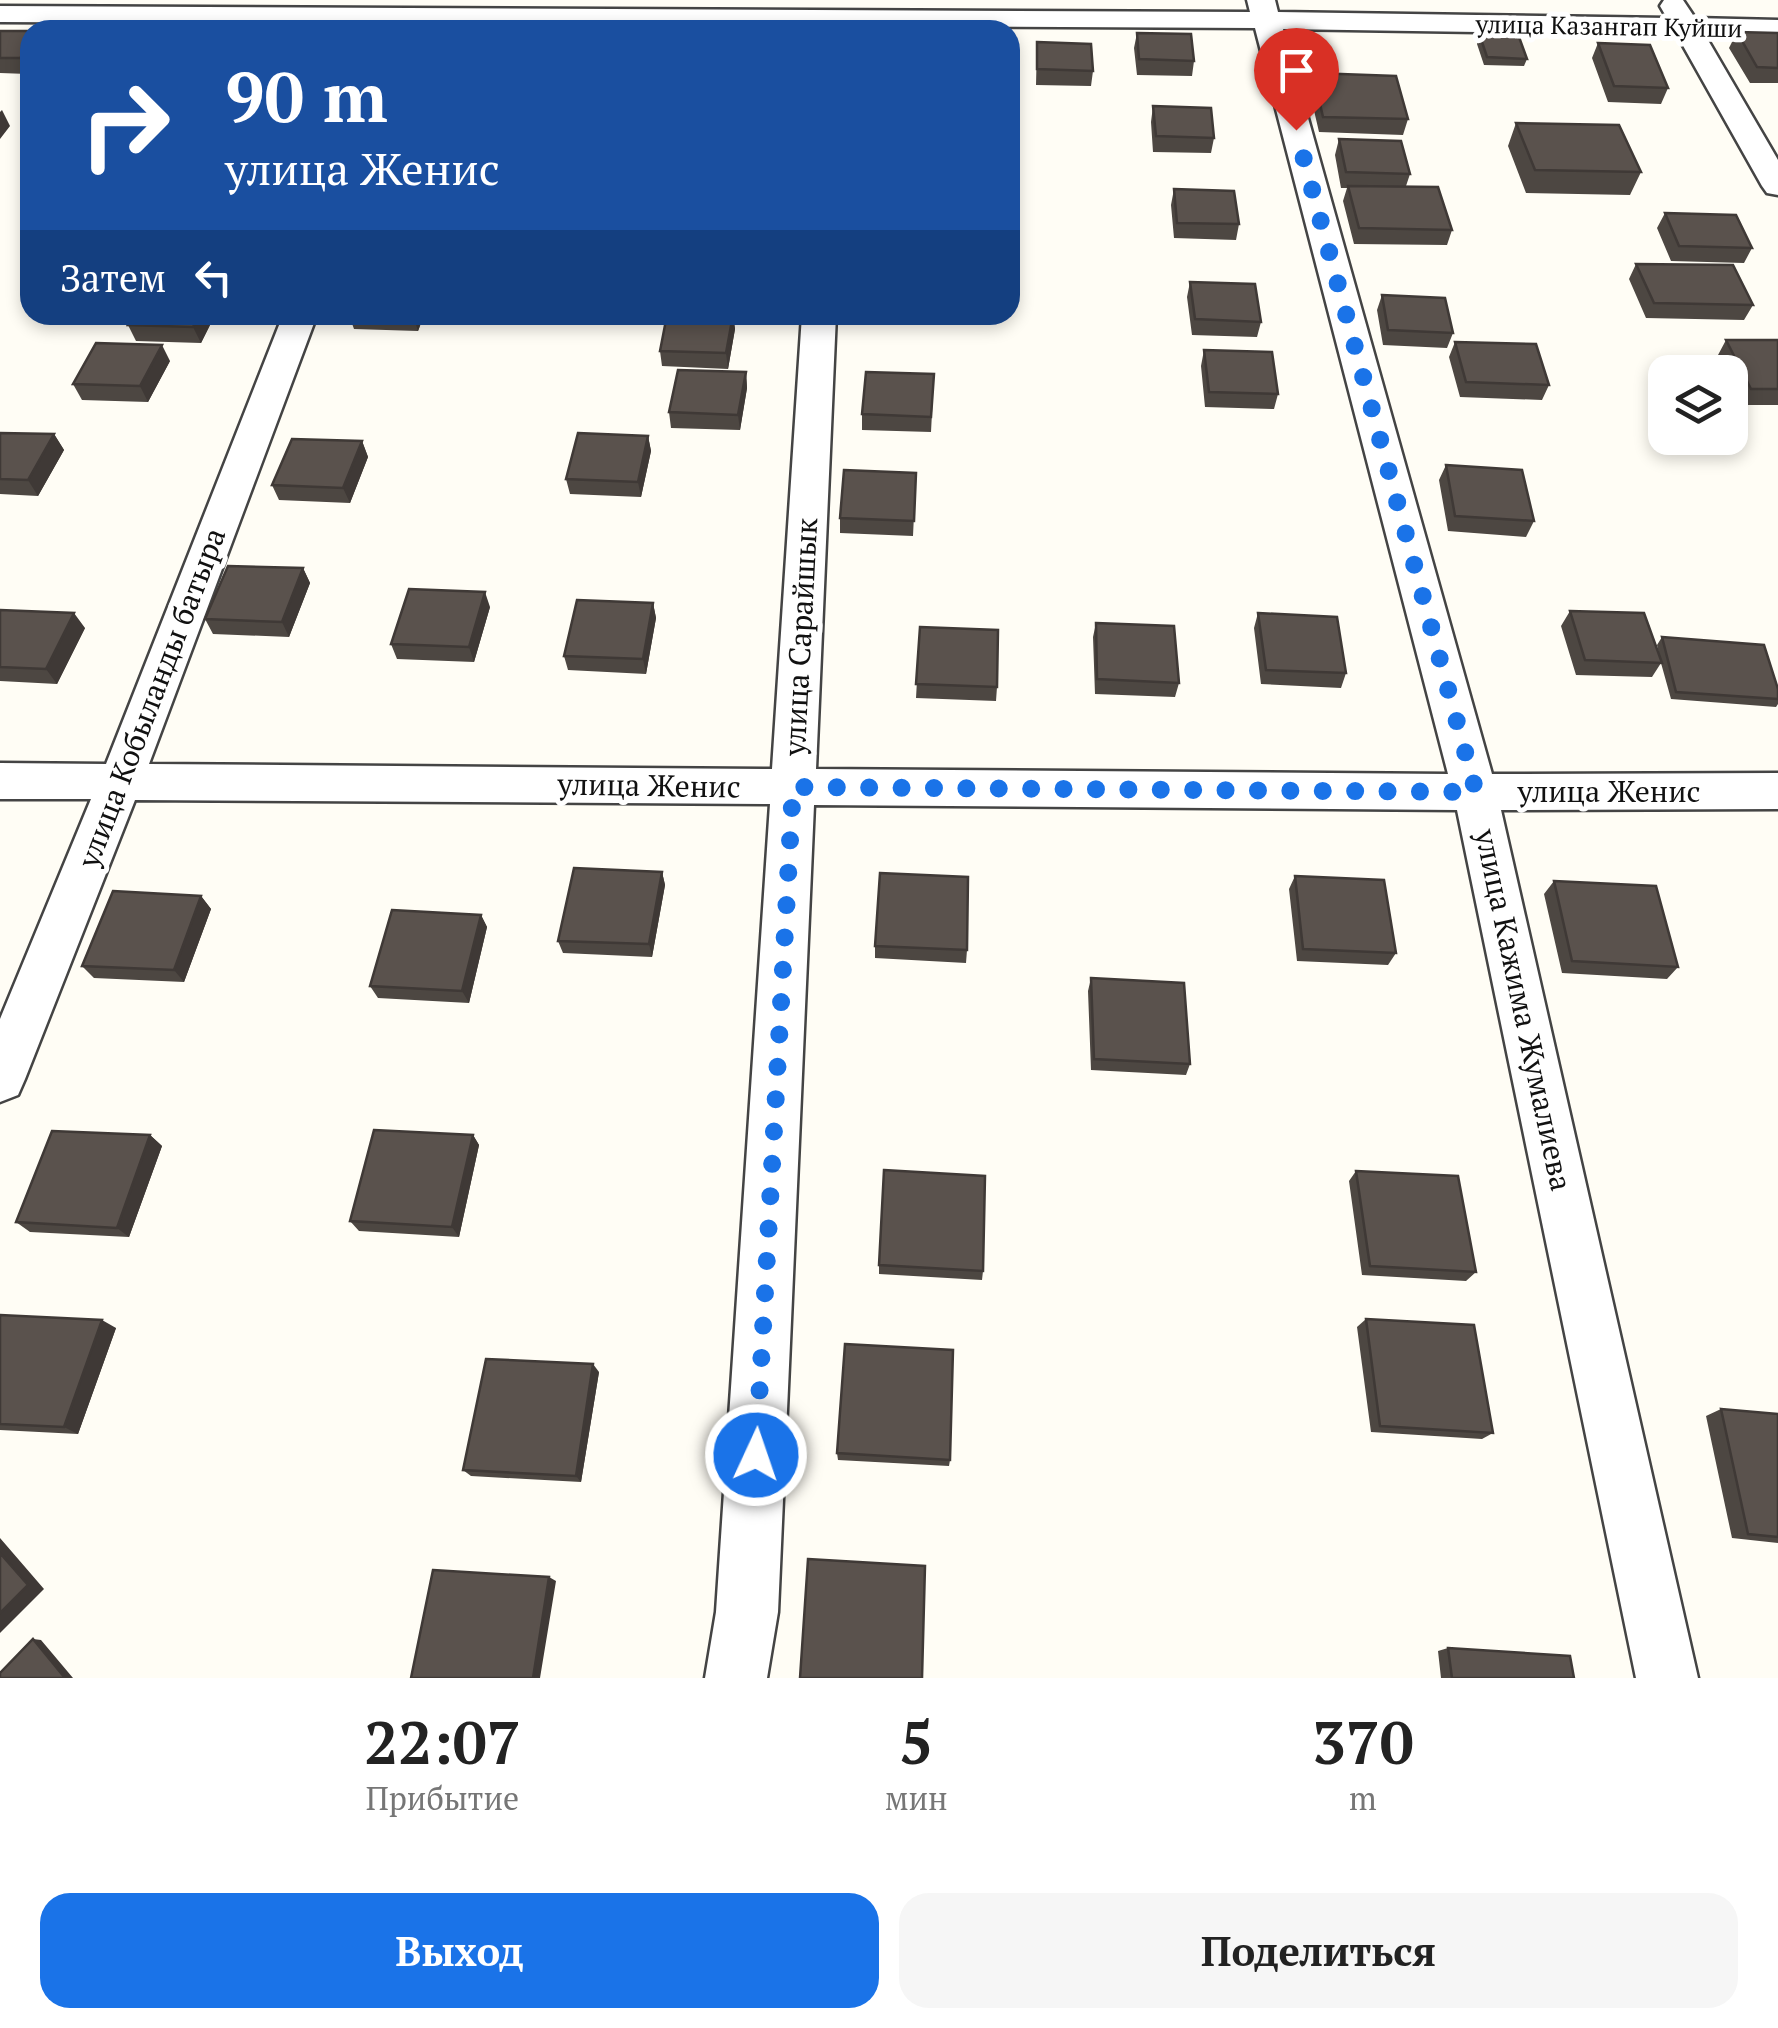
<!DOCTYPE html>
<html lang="ru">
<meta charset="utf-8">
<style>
:root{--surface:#fff;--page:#f6f6f6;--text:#222;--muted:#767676;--accent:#1a73e8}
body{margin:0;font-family:"PT Serif",serif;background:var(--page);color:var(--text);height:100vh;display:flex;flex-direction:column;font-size:38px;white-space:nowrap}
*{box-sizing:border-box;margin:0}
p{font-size:32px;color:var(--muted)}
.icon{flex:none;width:55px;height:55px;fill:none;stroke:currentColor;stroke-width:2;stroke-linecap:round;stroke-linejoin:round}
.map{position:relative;height:1678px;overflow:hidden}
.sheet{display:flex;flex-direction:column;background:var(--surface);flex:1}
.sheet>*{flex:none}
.guide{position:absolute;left:20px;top:20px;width:1000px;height:305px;border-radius:30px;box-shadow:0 5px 15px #0003;background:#1a4fa0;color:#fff;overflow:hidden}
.tools{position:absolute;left:1648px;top:355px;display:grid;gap:20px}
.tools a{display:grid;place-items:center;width:100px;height:100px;border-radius:20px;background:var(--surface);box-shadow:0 5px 15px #0003;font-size:50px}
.pin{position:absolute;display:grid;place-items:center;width:85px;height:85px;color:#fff;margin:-102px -42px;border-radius:50% 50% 50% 0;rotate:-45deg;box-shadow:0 0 10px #0007}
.pin .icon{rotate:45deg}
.me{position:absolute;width:110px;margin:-55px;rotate:3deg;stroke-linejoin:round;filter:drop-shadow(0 0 8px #0008)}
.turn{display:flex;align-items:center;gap:35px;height:210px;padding:0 40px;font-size:45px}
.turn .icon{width:130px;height:130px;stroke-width:2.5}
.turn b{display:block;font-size:70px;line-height:85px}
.then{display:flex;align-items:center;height:95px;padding:0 40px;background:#0003;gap:20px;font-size:38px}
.eta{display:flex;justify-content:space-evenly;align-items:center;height:170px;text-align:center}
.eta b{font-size:60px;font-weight:800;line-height:70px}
.primary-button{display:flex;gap:20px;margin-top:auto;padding:20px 40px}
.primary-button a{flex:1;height:115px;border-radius:30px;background:var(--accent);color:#fff;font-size:40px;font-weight:800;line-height:115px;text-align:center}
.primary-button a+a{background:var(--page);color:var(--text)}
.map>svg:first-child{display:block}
</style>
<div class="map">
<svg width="1778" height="1678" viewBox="0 0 1778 1678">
<rect width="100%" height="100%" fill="#fffdf5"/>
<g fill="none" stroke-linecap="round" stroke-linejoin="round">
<g stroke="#444" stroke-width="5">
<path id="minor" d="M1247,0H1275L1278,12L1667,18L1660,6L1664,0H1683L1695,18L1778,20V36L1705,35L1778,160V195L1767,193L1762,186L1677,35L1283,29L1492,774L1778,773V809L1501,810L1698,1678H1636L1457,810L814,805L778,1612L767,1678H705L716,1612L770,804L135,800L25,1079L18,1095L0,1102V1019L91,799H0V763L106,764L283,315H317L149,764L772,769L802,315H836L816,769L1448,774L1255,28L0,22V6L1250,12Z"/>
</g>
<use href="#minor" fill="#fff" fill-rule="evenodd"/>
</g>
<path fill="#4d4742" d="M0,31H30L28,74L0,73Z
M1737,32L1778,33V83H1750L1729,48Z
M1137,33L1194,61L1192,76L1137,75L1134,48Z
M1480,36L1527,59L1524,66L1484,65L1477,44Z
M1037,42L1093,71L1091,86L1036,85Z
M1598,43L1668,88L1661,104L1608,102L1592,58Z
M1313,73L1408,119L1403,135L1319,132L1309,89Z
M1153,106L1214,138L1211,153L1153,152L1151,122Z
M1516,123L1641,172L1630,195L1526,193L1508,146Z
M1339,139L1410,174L1406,186L1452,230L1447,245L1354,244L1343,201L1347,188H1341L1335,155Z
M1174,189L1239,224L1236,240L1174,238L1171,205Z
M1665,213L1752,248L1744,263L1671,261L1657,228Z
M1636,264L1753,305L1744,320L1646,318L1629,279Z
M1190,282L1261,322L1257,337L1192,335L1187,297Z
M1382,295L1453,333L1447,348L1383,345L1377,310Z
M134,315H215L201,343L136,341L128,325Z
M349,315H424L418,331L354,329Z
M733,315L735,329L728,369L662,366L660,351Z
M1726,340H1778V405H1741L1730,381V372H1726L1718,355Z
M1455,342L1549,385L1542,400L1460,397L1449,357Z
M1204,350L1278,394L1274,409L1205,407L1201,366Z
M170,361L148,402L82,400L73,384Z
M746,372L747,388L740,430L671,428L669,412Z
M934,374L931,432L862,430V414Z
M0,433L54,434L64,450L38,496L0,494Z
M648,436L651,451L641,497L570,494L566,479Z
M362,441L368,457L350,503L279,500L272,485Z
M1446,465L1534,521L1526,537L1448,531L1439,480Z
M916,473L913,536L840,533V518Z
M303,568L310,583L289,637L213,634L205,619Z
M653,603L656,618L646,674L568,670L564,656Z
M490,607L474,662L397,659L391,644Z
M0,610L85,628L57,684L0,681Z
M1570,611L1660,658L1657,645L1662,637L1778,689V704L1776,707L1671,699L1661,663L1652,677L1576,675L1561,626Z
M1258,613L1346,673L1341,688L1261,684L1254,628Z
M1096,623L1179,683L1175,697L1095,694L1093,637Z
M920,627L997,687L996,701L916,698Z
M662,872L665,885L652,957L563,953L558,941Z
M1295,876L1396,953L1388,965L1297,961L1289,889Z
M1554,881L1678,967L1667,979L1562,973L1544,894Z
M201,896L211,909L184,982L94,978L82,966Z
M481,915L487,927L469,1003L378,998L370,986Z
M875,946L967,950L966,963L875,958Z
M1091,978L1190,1064L1186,1075L1091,1070L1088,991Z
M150,1135L162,1146L129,1237L30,1232L16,1222Z
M473,1135L479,1145L459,1237L359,1231L350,1221Z
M1356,1171L1476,1272L1466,1281L1362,1275L1349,1181Z
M879,1265L983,1271L982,1280L879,1274Z
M0,1315L116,1328L78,1434L0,1430Z
M1366,1319L1493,1433L1482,1439L1371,1432L1357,1327Z
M599,1372L581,1482L471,1476L463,1470Z
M1721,1409L1778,1414V1543L1732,1538L1706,1416Z
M837,1453L950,1460L949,1466L838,1460Z
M1448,1648L1574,1678H1441L1438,1651Z"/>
<path fill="#3f3936" d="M30,46V71L28,74L20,58Z
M2,110L10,126L0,139V112Z
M200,315H215L201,343L193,327Z
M413,315H424L418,331Z
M733,315L735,329L728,369L726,353Z
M162,345L170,361L148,402L140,386Z
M746,372L747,388L740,430L738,415Z
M54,434L64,450L38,496L28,480Z
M648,436L651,451L641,497L638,482Z
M362,441L368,457L350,503L343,488Z
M303,568L310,583L289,637L282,622Z
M485,592L490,607L474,662L469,647Z
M653,603L656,618L646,674L643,659Z
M74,613L85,628L57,684L46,669Z
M662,872L665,885L652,957L649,944Z
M201,896L211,909L184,982L174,970Z
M481,915L487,927L469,1003L462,991Z
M150,1135L162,1146L129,1237L117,1228Z
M473,1135L479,1145L459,1237L452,1227Z
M102,1320L116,1328L78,1434L64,1427Z
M593,1364L599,1372L581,1482L576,1476Z
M0,1538L44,1589L0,1633Z
M549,1577L556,1581L540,1678H533Z
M33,1639L41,1640L73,1678H65Z"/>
<path fill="#5a524d" stroke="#3f3936" stroke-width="2.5" d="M0,31H30V46L20,58H0Z
M1737,32L1778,33V68L1757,67Z
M1137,33L1191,34L1194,61L1139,59Z
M1480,36L1519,37L1527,59L1487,57Z
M1037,42L1091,44L1093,71L1037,69Z
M1598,43L1650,45L1668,88L1614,86Z
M1313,73L1396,76L1408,119L1323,117Z
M1153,106L1211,108L1214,138L1156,136Z
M1516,123L1619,125L1641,172L1535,170Z
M1339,139L1401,141L1410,174L1346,172Z
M1348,186L1438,187L1452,230L1359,228Z
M1174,189L1234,191L1239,224L1177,223Z
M1665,213L1736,215L1752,248L1679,246Z
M1636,264L1733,265L1753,305L1654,303Z
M1190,282L1255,284L1261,322L1195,319Z
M1382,295L1445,298L1453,333L1388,330Z
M134,315H200L193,327L128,325Z
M667,315H733L726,353L660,351Z
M1726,340H1778V389H1751Z
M1455,342L1536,344L1549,385L1466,382Z
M96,343L162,345L140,386L73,384Z
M1204,350L1272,352L1278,394L1209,392Z
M678,370L746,372L738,415L669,412Z
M866,372L934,374L931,417L862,414Z
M0,433L54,434L28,480L0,479Z
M578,433L648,436L638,482L566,479Z
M292,439L362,441L343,488L272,485Z
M1446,465L1522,470L1534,521L1455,516Z
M844,470L916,473L914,521L840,518Z
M228,566L303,568L282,622L205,619Z
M409,589L485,592L469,647L391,644Z
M577,600L653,603L643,659L564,656Z
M0,610L74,613L46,669L0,667Z
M1570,611L1644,613L1662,663L1585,660Z
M1258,613L1337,617L1346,673L1266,670Z
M1096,623L1174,626L1179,683L1097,679Z
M920,627L998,630L997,687L916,684Z
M1662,637L1764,645L1778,689V699L1676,692Z
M574,868L662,872L649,944L558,941Z
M880,873L968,877L967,950L875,946Z
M1295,876L1384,880L1396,953L1303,949Z
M1554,881L1656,886L1678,967L1572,961Z
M113,891L201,896L174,970L82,966Z
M392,910L481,915L462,991L370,986Z
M1091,978L1184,983L1190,1064L1094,1059Z
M374,1130L473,1135L452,1227L350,1221Z
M52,1131L150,1135L117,1228L16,1222Z
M884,1170L985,1176L983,1271L879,1265Z
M1356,1171L1458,1176L1476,1272L1370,1266Z
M0,1315L102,1320L64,1427L0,1424Z
M1366,1319L1474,1325L1493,1433L1380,1426Z
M845,1344L953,1350L950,1460L837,1453Z
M486,1359L593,1364L576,1476L463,1470Z
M1721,1409L1778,1414V1537L1748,1534Z
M0,1553L28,1585L0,1613Z
M808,1559L925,1566L922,1678H800Z
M433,1570L549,1577L533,1678H411Z
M33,1639L65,1678H0V1673Z
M1448,1648L1570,1656L1574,1678H1452Z"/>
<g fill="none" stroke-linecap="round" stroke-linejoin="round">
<path stroke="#1a73e8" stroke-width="18" stroke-dasharray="0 32.4" d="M756,1455L793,787L1476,792L1296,130"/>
</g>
<g text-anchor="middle" stroke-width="10" stroke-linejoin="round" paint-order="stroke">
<g font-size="25" fill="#111" stroke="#fff">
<text transform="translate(1609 26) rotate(1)" y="9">улица Казангап Куйши</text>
</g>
<g font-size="30" fill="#111" stroke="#fff">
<text transform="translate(801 637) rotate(-87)" y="10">улица Сарайшык</text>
<text transform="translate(152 698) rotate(-69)" y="10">улица Кобыланды батыра</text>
<text transform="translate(649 786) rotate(1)" y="10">улица Женис</text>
<text x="1609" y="802">улица Женис</text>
<text transform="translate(1523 1010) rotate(78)" y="10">улица Кажима Жумалиева</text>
</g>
</g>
</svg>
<div class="tools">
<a><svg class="icon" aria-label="layers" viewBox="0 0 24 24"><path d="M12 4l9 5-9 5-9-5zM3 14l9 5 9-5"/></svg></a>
</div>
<div class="pin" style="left:1296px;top:130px;background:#d93025"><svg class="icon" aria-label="arrive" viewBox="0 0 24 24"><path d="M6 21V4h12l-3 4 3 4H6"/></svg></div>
<svg class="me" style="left:756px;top:1455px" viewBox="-20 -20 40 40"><circle r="17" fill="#1a73e8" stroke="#fff" stroke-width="3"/><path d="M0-11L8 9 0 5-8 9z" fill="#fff"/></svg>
<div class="guide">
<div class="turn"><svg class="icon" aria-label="right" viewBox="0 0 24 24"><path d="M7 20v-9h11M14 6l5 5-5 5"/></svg><div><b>90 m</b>улица Женис</div></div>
<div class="then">Затем<svg class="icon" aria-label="left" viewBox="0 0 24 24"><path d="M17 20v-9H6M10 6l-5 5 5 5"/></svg></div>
</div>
</div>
<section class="sheet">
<div class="eta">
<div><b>22:07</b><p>Прибытие</p></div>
<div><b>5</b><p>мин</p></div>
<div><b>370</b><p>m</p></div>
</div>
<div class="primary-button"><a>Выход</a><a>Поделиться</a></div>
</section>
